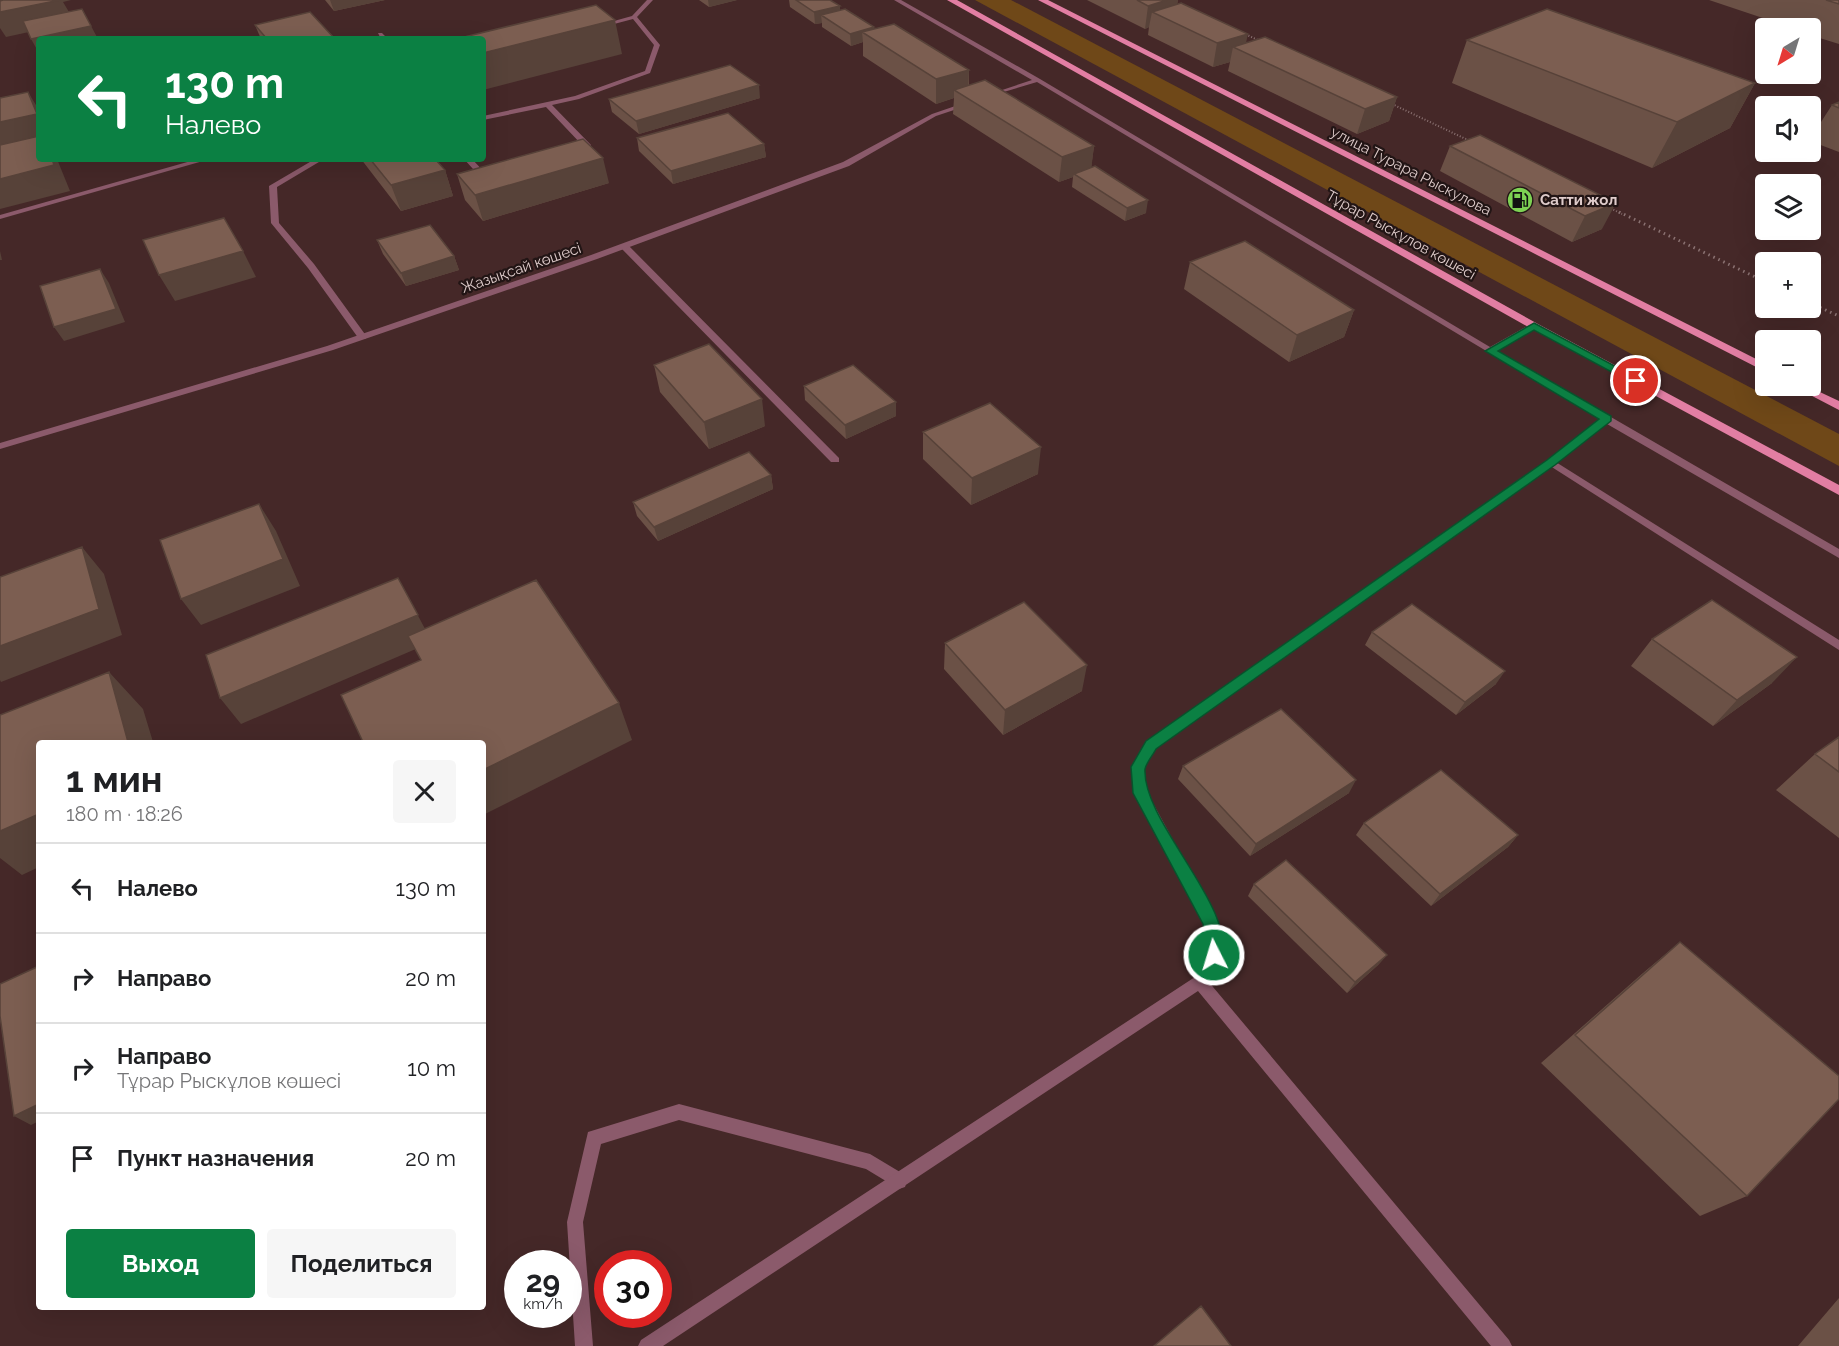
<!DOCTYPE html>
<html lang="ru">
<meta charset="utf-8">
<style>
:root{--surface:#fff;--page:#f6f6f6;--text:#202124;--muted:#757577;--line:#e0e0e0;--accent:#0b8043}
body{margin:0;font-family:Raleway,sans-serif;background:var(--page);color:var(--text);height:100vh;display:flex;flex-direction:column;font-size:22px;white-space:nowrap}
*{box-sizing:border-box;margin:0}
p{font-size:20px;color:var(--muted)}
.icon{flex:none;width:33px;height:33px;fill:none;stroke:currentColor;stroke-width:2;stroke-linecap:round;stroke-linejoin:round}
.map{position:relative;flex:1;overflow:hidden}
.sheet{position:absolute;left:36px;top:740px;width:450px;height:570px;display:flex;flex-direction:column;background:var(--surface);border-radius:6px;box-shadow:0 6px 24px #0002}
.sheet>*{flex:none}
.banner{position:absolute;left:36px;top:36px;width:450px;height:126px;border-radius:6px;box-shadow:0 6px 24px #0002;background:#0b8043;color:#fff;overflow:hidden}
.needle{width:39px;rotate:218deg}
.fabs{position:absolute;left:1755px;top:18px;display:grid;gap:12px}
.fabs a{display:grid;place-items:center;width:66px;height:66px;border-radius:6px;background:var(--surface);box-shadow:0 6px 24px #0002;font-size:30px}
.speed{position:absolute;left:504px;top:1250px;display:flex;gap:12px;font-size:30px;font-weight:700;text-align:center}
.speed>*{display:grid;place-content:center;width:78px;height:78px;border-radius:50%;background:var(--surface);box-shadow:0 6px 24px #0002;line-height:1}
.speed small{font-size:15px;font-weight:400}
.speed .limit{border:9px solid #d22;background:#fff;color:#111}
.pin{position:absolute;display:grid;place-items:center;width:51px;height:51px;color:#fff;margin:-26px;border:3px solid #fff;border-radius:50%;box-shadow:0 2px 6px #0007}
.me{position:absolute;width:66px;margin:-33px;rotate:355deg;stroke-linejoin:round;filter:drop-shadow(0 0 4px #0008)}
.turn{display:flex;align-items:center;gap:21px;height:126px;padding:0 30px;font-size:27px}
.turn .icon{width:78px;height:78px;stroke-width:2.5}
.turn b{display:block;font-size:42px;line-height:51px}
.round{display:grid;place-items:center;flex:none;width:63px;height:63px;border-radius:6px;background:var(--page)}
.overview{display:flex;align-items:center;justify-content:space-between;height:102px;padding:0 30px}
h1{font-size:36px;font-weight:700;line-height:45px}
.action{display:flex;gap:12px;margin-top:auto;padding:12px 30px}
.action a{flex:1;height:69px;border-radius:6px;background:var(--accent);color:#fff;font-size:24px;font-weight:700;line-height:69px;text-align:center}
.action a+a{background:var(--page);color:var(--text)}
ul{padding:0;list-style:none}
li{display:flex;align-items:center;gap:18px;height:90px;padding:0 30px;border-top:2px solid var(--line)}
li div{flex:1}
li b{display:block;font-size:22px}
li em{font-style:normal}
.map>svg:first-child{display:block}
</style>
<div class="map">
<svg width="1839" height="1346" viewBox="0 0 1839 1346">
<rect width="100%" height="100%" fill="#452828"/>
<path fill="#6f4818" d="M975,0H1011L1839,434V466Z"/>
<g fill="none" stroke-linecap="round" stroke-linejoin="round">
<path stroke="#8b7272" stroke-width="2" stroke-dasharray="1 2" stroke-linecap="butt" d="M1243,33L1260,41
M1392,104L1472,142
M1608,207L1622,214"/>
<path stroke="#8b7272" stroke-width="3" stroke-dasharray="1.5 4" stroke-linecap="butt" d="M1619,212L1766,282
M1810,303L1839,316"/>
<path fill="#8b5a6b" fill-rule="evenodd" d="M647,0H653L637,17L660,45L650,73L579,99L552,105L591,145V149L579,151V147L583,146L546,107L483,120V116L575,96L645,71L654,45L633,19L599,28L596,26L632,16Z
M378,33H382L388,39H381Z
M198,159H210L0,219V215Z
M315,159H324L277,187L279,223L314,264L367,337L365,339H359L308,268L271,223L269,186Z
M464,159H472L486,174L492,176L482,179Z
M621,244H627L839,458V462H831L621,248Z
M1551,459L1839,640V650L1547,464L1546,462Z
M679,1104L870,1154L905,1175L907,1181L905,1187L899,1189L866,1169L679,1120L601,1144L583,1222L593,1346H575L567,1222L588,1132Z"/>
<path fill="#8b5a6b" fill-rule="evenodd" d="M894,0H901L1040,79L1490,347L1531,324H1537V328L1497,351L1839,549V558L1607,424L1555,464L1155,749L1144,767L1147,792L1218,923L1221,955L1208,981L1509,1340L1512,1346H1491L1198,991L663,1346H638L641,1340L1195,977L1207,954L1204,924L1134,793L1132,767L1147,741L1547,460L1600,419L1037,82L987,97V95L1032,80Z
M967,102L970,104L969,105L936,116L849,166L597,259L333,350L0,449V443L327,346L591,255L843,162L932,114Z"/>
<path fill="#e27ea3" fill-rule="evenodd" d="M947,0H957L1538,324L1839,485V495L1530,328Z
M1038,0H1048L1766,364V372Z
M1793,386H1807L1839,401V410Z"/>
</g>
<path fill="#6b5146" d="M325,0H385L334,11Z
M699,0H737L709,7Z
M789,0H830L840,6V11L874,27V29L969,70V85L1094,146L1091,168L1146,213L1125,221L1072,187L1073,177L1059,182L953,114L954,98L936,104L863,56V42L851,46L822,27V23L815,24L790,7Z
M1087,0H1178L1177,4L1246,43L1397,97L1389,121L1357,134L1228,71L1230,62L1213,67L1148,35L1149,27L1145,29Z
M1709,0H1839V44L1810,35V28H1793Z
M255,25L335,39H261Z
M1467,40L1755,83L1730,128L1652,168L1452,83Z
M760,98L639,134L612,112L609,99Z
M1839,102V152L1810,141V139L1832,105Z
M1480,135L1602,229L1572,242L1440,171L1450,146Z
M637,138L764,144L766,157L673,184L639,151Z
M361,159H435L445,170L453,196L401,211Z
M457,174L609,183L483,221L465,200Z
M377,240L454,256L459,270L406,286L383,254Z
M1190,262L1354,310L1344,337L1289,362L1184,289Z
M654,365L765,426L709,449L660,392Z
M804,386L896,416L846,439L805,400Z
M923,432L1038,474L971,505L923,459Z
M771,475L773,489L658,541L637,516L633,502Z
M1372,632L1496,684L1456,715L1365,645Z
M1652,639L1772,683L1713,726L1631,666Z
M945,643L1082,691L1003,735L944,669Z
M1839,737V838L1776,790L1815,754Z
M1183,766L1349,793L1250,856L1178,779Z
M1364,823L1518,835L1508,847L1431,906L1356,835Z
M1254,884L1387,955L1378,965L1347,993L1248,896Z
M1680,942L1747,1196L1700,1216L1541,1063L1643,973Z
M1839,1298V1346H1798Z"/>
<path fill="#574239" d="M9,0H71L63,2L75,22L6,37L0,28V12Z
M330,0H385L334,11Z
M708,0H737L709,7Z
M1167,0H1178L1174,20L1152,12L1149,27L1145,29L1148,6Z
M840,6V18L821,15L822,23L815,24L814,12Z
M82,9L98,39H39V53L31,39Z
M615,20L622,54L483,90V53Z
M874,27L875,39L862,32L863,42L851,46L850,34Z
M1248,34L1244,52L1233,47L1230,62L1213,67L1217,43Z
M969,70L968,94L954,90V98L936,104V79Z
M1755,83L1730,128L1652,168L1677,122Z
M759,85L760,98L639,134L636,121Z
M28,92L39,110V142L0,151V122Z
M1397,97L1389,121L1357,134L1365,109Z
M764,144L766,157L673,184L671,171Z
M1094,146L1091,171L1074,174L1073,177L1059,182L1062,157Z
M603,158L609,183L483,221L475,195Z
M52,159H57L70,191L0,209V179Z
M445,170L453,196L401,211L391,185Z
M1148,200L1146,213L1125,221L1127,208Z
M1616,203L1602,229L1572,242L1585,216Z
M0,251L2,260H0Z
M243,251L256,277L175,301L159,275Z
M454,256L459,270L406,286L401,273Z
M100,269L109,283L125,322L64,341L54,327Z
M1354,310L1344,337L1289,362L1297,335Z
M762,399L765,426L709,449L704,422Z
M896,402V416L846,439L845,425Z
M1041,447L1038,474L971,505L972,478Z
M771,475L773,489L658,541L654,527Z
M259,504L276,531L300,586L201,625L181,599Z
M82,547L104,574L122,635L1,682L0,680V646Z
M398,578L432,642L241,724L220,698Z
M1797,657L1772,683L1713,726L1737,700Z
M1087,665L1082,691L1003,735L1005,710Z
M1505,671L1496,684L1456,715L1465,702Z
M109,672L143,709L153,742H128Z
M619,703L632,740L483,815V770Z
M1356,780L1349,793L1250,856L1256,844Z
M39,814V867L22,875L0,858V831Z
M1518,835L1508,847L1431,906L1440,894Z
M1387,955L1378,965L1347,993L1355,982Z
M39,1104V1121L31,1125L14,1116Z"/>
<path fill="#7c5e51" stroke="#574239" stroke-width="1.5" d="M3,0H60L0,12V1Z
M796,0H830L840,6L814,12Z
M1137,0H1167L1148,6Z
M1826,0H1839V4Z
M1181,3L1248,34L1217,43L1152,12Z
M596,5L615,20L483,53V39H456Z
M82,9L91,26L31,39L23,21Z
M845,9L874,27L850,34L821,15Z
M1547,9L1755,83L1677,122L1467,40Z
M310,12L335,39H267L255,25Z
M894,24L969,70L936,79L862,32Z
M1265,37L1397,97L1365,109L1233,47Z
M730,65L759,85L636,121L609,99Z
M985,80L1094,146L1062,157L954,90Z
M28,92L37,114L0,122V98Z
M1839,102V108L1832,105Z
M728,113L764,144L671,171L637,138Z
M1480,135L1616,203L1585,216L1450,146Z
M39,136V159H52L54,165L0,179V145Z
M583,139L603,158L475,195L457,174Z
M370,159H435L445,170L391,185Z
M1095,166L1148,200L1127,208L1074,174Z
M224,218L243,251L159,275L143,240Z
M430,225L454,256L401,273L377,240Z
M1245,241L1354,310L1297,335L1190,262Z
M100,269L116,309L54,327L40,286Z
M709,344L762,399L704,422L654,365Z
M853,365L896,402L845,425L804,386Z
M990,403L1041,447L972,478L923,432Z
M749,452L771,475L654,527L633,502Z
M259,504L283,559L181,599L160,540Z
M82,547L99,609L0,646V577Z
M398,578L418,615L220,698L206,655Z
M536,580L619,703L483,770V742H363L341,695L421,660L408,636Z
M1712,600L1797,657L1737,700L1652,639Z
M1024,602L1087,665L1005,710L945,643Z
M1412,604L1505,671L1465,702L1372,632Z
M109,672L128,742H39V814L0,831V715Z
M1281,709L1356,780L1256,844L1183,766Z
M1839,737V772L1815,754Z
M1441,770L1518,835L1440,894L1364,823Z
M1286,860L1387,955L1355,982L1254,884Z
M1680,942L1839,1076V1099L1747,1196L1575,1035Z
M39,966V1104L14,1116L0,1016V984Z
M1201,1306L1231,1346H1154Z"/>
<path fill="#0b8043" stroke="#07532c" stroke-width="1.5" d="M1534,323L1639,379V383H1632L1534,330L1498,351L1611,416V421L1555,465L1156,749C1153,755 1146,763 1145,769C1142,823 1241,911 1220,961L1214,963L1208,961L1203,924L1133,793L1131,767L1146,741L1547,460L1599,419L1485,351Z"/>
<defs>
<g id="fuel-disc" transform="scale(1.35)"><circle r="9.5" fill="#7dd153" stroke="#221515"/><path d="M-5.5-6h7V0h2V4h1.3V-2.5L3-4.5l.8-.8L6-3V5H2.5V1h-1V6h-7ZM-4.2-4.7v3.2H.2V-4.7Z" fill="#111"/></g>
</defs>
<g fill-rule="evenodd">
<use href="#fuel-disc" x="1520" y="200"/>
</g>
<g text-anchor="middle" stroke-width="4.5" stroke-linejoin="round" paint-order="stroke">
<g font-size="15" fill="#dfcccb" stroke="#221515">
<text transform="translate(1411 171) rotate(27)" y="5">улица Турара Рыскулова</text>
<text transform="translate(1401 235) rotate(29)" y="5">Тұрар Рыскұлов көшесі</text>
<text transform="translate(521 268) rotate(-19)" y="5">Жазықсай көшесі</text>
</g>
<g font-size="15" font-weight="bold" fill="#dfcccb" stroke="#221515" text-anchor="start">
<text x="1540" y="205">Сатти жол</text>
</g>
</g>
</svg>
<div class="fabs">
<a><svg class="needle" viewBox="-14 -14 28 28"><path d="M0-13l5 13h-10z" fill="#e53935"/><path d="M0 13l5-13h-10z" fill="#757577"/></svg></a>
<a><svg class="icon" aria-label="sound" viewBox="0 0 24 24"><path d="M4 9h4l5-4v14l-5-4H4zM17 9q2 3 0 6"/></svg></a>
<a><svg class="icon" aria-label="layers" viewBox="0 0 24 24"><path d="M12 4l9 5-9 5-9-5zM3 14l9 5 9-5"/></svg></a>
<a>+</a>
<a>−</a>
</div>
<div class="speed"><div>29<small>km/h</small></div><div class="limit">30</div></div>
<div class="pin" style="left:1636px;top:381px;background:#d93025"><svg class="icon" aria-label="arrive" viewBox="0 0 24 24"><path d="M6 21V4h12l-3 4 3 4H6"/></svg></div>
<svg class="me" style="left:1214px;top:955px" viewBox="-20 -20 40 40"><circle r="17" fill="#0b8043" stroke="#fff" stroke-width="3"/><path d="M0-11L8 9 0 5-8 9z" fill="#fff"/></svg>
<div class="banner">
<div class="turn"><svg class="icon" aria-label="left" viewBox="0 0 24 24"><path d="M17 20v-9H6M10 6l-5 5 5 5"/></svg><div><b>130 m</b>Налево</div></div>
</div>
<section class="sheet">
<div class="overview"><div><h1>1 мин</h1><p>180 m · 18:26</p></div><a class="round"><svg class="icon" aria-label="close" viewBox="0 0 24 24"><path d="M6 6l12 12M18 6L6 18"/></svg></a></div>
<ul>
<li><svg class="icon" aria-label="left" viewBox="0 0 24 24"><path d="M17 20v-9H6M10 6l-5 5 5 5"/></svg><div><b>Налево</b></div><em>130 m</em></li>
<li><svg class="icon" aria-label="right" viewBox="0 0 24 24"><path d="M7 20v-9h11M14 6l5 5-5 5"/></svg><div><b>Направо</b></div><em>20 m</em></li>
<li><svg class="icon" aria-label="right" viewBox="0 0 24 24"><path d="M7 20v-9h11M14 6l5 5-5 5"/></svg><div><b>Направо</b><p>Тұрар Рыскұлов көшесі</p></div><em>10 m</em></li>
<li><svg class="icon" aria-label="arrive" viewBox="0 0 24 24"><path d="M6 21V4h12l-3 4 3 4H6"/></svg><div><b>Пункт назначения</b></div><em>20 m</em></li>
</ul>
<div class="action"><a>Выход</a><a>Поделиться</a></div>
</section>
</div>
